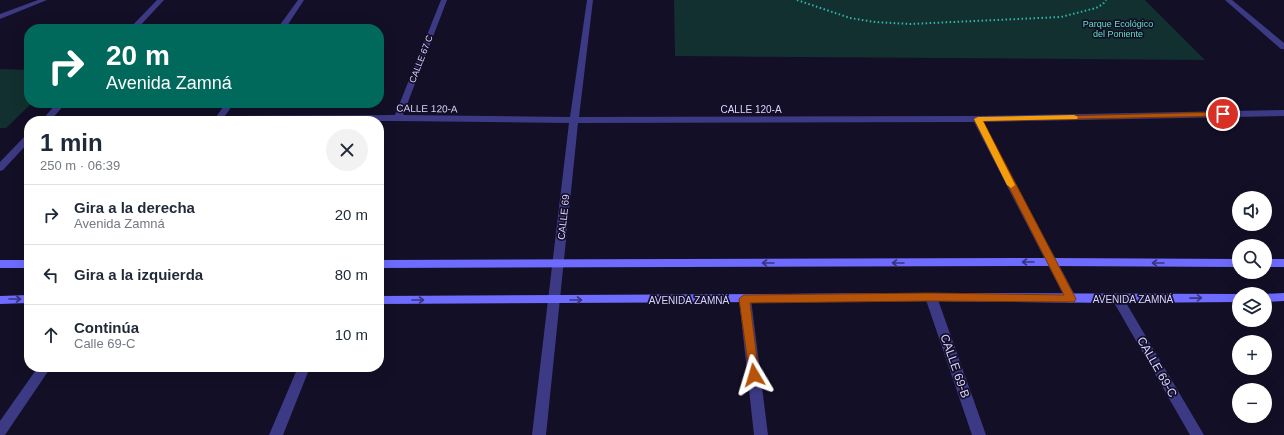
<!DOCTYPE html>
<html lang="es">
<meta charset="utf-8">
<style>
:root{--surface:#fff;--page:#f2f2f3;--text:#1f2937;--muted:#747a83;--line:#e0e1e3}
body{margin:0;font-family:Arial,sans-serif;background:var(--page);color:var(--text);height:100vh;display:flex;flex-direction:column;font-size:15px;white-space:nowrap}
*{box-sizing:border-box;margin:0}
p{font-size:13px;color:var(--muted)}
.icon{flex:none;width:22px;height:22px;fill:none;stroke:currentColor;stroke-width:2;stroke-linecap:round;stroke-linejoin:round}
.map{position:relative;flex:1;overflow:hidden}
.panel{position:absolute;left:24px;top:116px;width:360px;height:256px;display:flex;flex-direction:column;background:var(--surface);border-radius:16px;box-shadow:0 4px 16px #0002}
.panel>*{flex:none}
.top-card{position:absolute;left:24px;top:24px;width:360px;height:84px;border-radius:16px;box-shadow:0 4px 16px #0002;background:#00695c;color:#fff;overflow:hidden}
.buttons{position:absolute;left:1232px;top:191px;display:grid;gap:8px}
.buttons a{display:grid;place-items:center;width:40px;height:40px;border-radius:50%;background:var(--surface);box-shadow:0 4px 16px #0002;font-size:20px}
.pin{position:absolute;display:grid;place-items:center;width:34px;height:34px;color:#fff;margin:-17px;border:2px solid #fff;border-radius:50%;box-shadow:0 1px 4px #0007}
.me{position:absolute;width:44px;margin:-22px;rotate:353deg;stroke-linejoin:round;filter:drop-shadow(0 0 3px #0008)}
.turn{display:flex;align-items:center;gap:14px;height:84px;padding:0 16px;font-size:18px}
.turn .icon{width:52px;height:52px;stroke-width:2.5}
.turn b{display:block;font-size:28px;line-height:34px}
.round{display:grid;place-items:center;flex:none;width:42px;height:42px;border-radius:21px;background:var(--page)}
.headline{display:flex;align-items:center;justify-content:space-between;height:68px;padding:0 16px}
h1{font-size:24px;font-weight:700;line-height:30px}
ul{padding:0;list-style:none}
li{display:flex;align-items:center;gap:12px;height:60px;padding:0 16px;border-top:1px solid var(--line)}
li div{flex:1}
li b{display:block;font-size:15px}
li em{font-style:normal}
.map>svg:first-child{display:block}
</style>
<div class="map">
<svg width="1284" height="435" viewBox="0 0 1284 435">
<rect width="100%" height="100%" fill="#130f26"/>
<path fill="#12302f" d="M674,0H1145L1205,60L675,56Z
M0,69L29,70V103H32L6,128H0Z"/>
<g fill="none" stroke-linecap="round" stroke-linejoin="round">
<path stroke="#2fb8b0" stroke-width="2" stroke-dasharray="1.5 2.5" stroke-linecap="butt" d="M797,0L850,18L875,22L910,24L1061,17L1096,8L1103,4L1106,0"/>
<path fill="#3d3a85" fill-rule="evenodd" d="M38,0H47L0,19V14Z
M157,0H164L137,29H129Z
M298,0H304L285,29H277Z
M441,0H447L403,115L570,117L587,0H593L579,117L977,116L1284,110V116L983,122L1077,299L1075,302L1071,303L1067,302L974,122L578,123L546,435H532L569,123L398,121H213L226,103H234L225,116L395,115Z
M1225,0H1232L1284,43V49H1281Z
M57,103H66L50,121H41Z
M29,134V142L3,170L0,171V162L26,135Z
M931,293L935,294L937,297L986,435H972L925,297L927,294Z
M745,295L749,296L751,299L768,435H754L739,299L741,296Z
M1118,295L1122,296L1204,435H1190L1112,299L1114,296Z
M38,367H51L5,435H0V421Z
M298,367H310L283,435H269Z"/>
<path fill="#6f6bff" fill-rule="evenodd" d="M1050,258L1239,259V267L1050,266L379,268V260Z
M1265,259H1284V267H1265Z
M0,260H29V268H0Z
M931,293L1240,294L1239,302L1118,303L931,301L379,304V296Z
M1284,293V301L1265,302L1264,294Z
M29,295V303L0,304V296Z"/>
</g>
<defs><path id="oneway-shaft" d="M-6 0H5M1.5-3L5.5 0L1.5 3" fill="none" stroke-width="1.6" stroke-linecap="round" stroke-linejoin="round"/></defs>
<g stroke="#38347d">
<use href="#oneway-shaft" transform="translate(1028 262) rotate(180)"/>
<use href="#oneway-shaft" transform="translate(768 263) rotate(180)"/>
<use href="#oneway-shaft" transform="translate(898 263) rotate(180)"/>
<use href="#oneway-shaft" transform="translate(1158 263) rotate(-180)"/>
<use href="#oneway-shaft" transform="translate(1196 298) rotate(-1)"/>
<use href="#oneway-shaft" transform="translate(15 299)"/>
<use href="#oneway-shaft" transform="translate(418 300)"/>
<use href="#oneway-shaft" transform="translate(576 300)"/>
</g>
<path fill="#b45309" stroke="#753606" d="M1223,112L1225,113V116L983,121L1076,299L1074,302L930,301L750,303L759,375L758,378L754,379L750,378L739,299L741,297L744,295L930,293L1064,295L974,119L975,118Z"/>
<path fill="#f59e0b" d="M1074,115L1078,117L1077,119L983,121L1015,185L1011,188L1007,185L974,119L978,117Z"/>
<g text-anchor="middle" stroke-width="3.5" stroke-linejoin="round" paint-order="stroke">
<g font-size="9" fill="#5fe0c0" stroke="#130f26">
<text x="1118" y="27">Parque Ecológico<tspan x="1118" dy="10">del Poniente</tspan></text>
</g>
<g font-size="9" fill="#d9d4ff" stroke="#130f26">
<text transform="translate(421 59) rotate(-69)" y="3">CALLE 67 C</text>
</g>
<g font-size="10" fill="#d9d4ff" stroke="#130f26">
<text transform="translate(427 108) rotate(1)" y="4">CALLE 120-A</text>
<text x="751" y="113">CALLE 120-A</text>
<text transform="translate(563 217) rotate(-84)" y="4">CALLE 69</text>
<text x="1133" y="303">AVENIDA ZAMNÁ</text>
<text x="689" y="304">AVENIDA ZAMNÁ</text>
</g>
<g font-size="12" fill="#d9d4ff" stroke="#130f26">
<text transform="translate(955 366) rotate(71)" y="4">CALLE 69-B</text>
<text transform="translate(1157 367) rotate(60)" y="4">CALLE 69-C</text>
</g>
</g>
</svg>
<div class="buttons">
<a><svg class="icon" aria-label="sound" viewBox="0 0 24 24"><path d="M4 9h4l5-4v14l-5-4H4zM17 9q2 3 0 6"/></svg></a>
<a><svg class="icon" aria-label="search" viewBox="0 0 24 24"><circle cx="10" cy="10" r="6"/><path d="M15 15l6 6"/></svg></a>
<a><svg class="icon" aria-label="layers" viewBox="0 0 24 24"><path d="M12 4l9 5-9 5-9-5zM3 14l9 5 9-5"/></svg></a>
<a>+</a>
<a>−</a>
</div>
<div class="pin" style="left:1223px;top:114px;background:#d93025"><svg class="icon" aria-label="arrive" viewBox="0 0 24 24"><path d="M6 21V4h12l-3 4 3 4H6"/></svg></div>
<svg class="me" style="left:754px;top:375px" viewBox="-20 -20 40 40"><path d="M0-17L14 15 0 8-14 15z" fill="#b45309" stroke="#fff" stroke-width="4"/></svg>
<div class="top-card">
<div class="turn"><svg class="icon" aria-label="right" viewBox="0 0 24 24"><path d="M7 20v-9h11M14 6l5 5-5 5"/></svg><div><b>20 m</b>Avenida Zamná</div></div>
</div>
<section class="panel">
<div class="headline"><div><h1>1 min</h1><p>250 m · 06:39</p></div><a class="round"><svg class="icon" aria-label="close" viewBox="0 0 24 24"><path d="M6 6l12 12M18 6L6 18"/></svg></a></div>
<ul>
<li><svg class="icon" aria-label="right" viewBox="0 0 24 24"><path d="M7 20v-9h11M14 6l5 5-5 5"/></svg><div><b>Gira a la derecha</b><p>Avenida Zamná</p></div><em>20 m</em></li>
<li><svg class="icon" aria-label="left" viewBox="0 0 24 24"><path d="M17 20v-9H6M10 6l-5 5 5 5"/></svg><div><b>Gira a la izquierda</b></div><em>80 m</em></li>
<li><svg class="icon" aria-label="ahead" viewBox="0 0 24 24"><path d="M12 20V5M6 11l6-6 6 6"/></svg><div><b>Continúa</b><p>Calle 69-C</p></div><em>10 m</em></li>
</ul>
</section>
</div>
